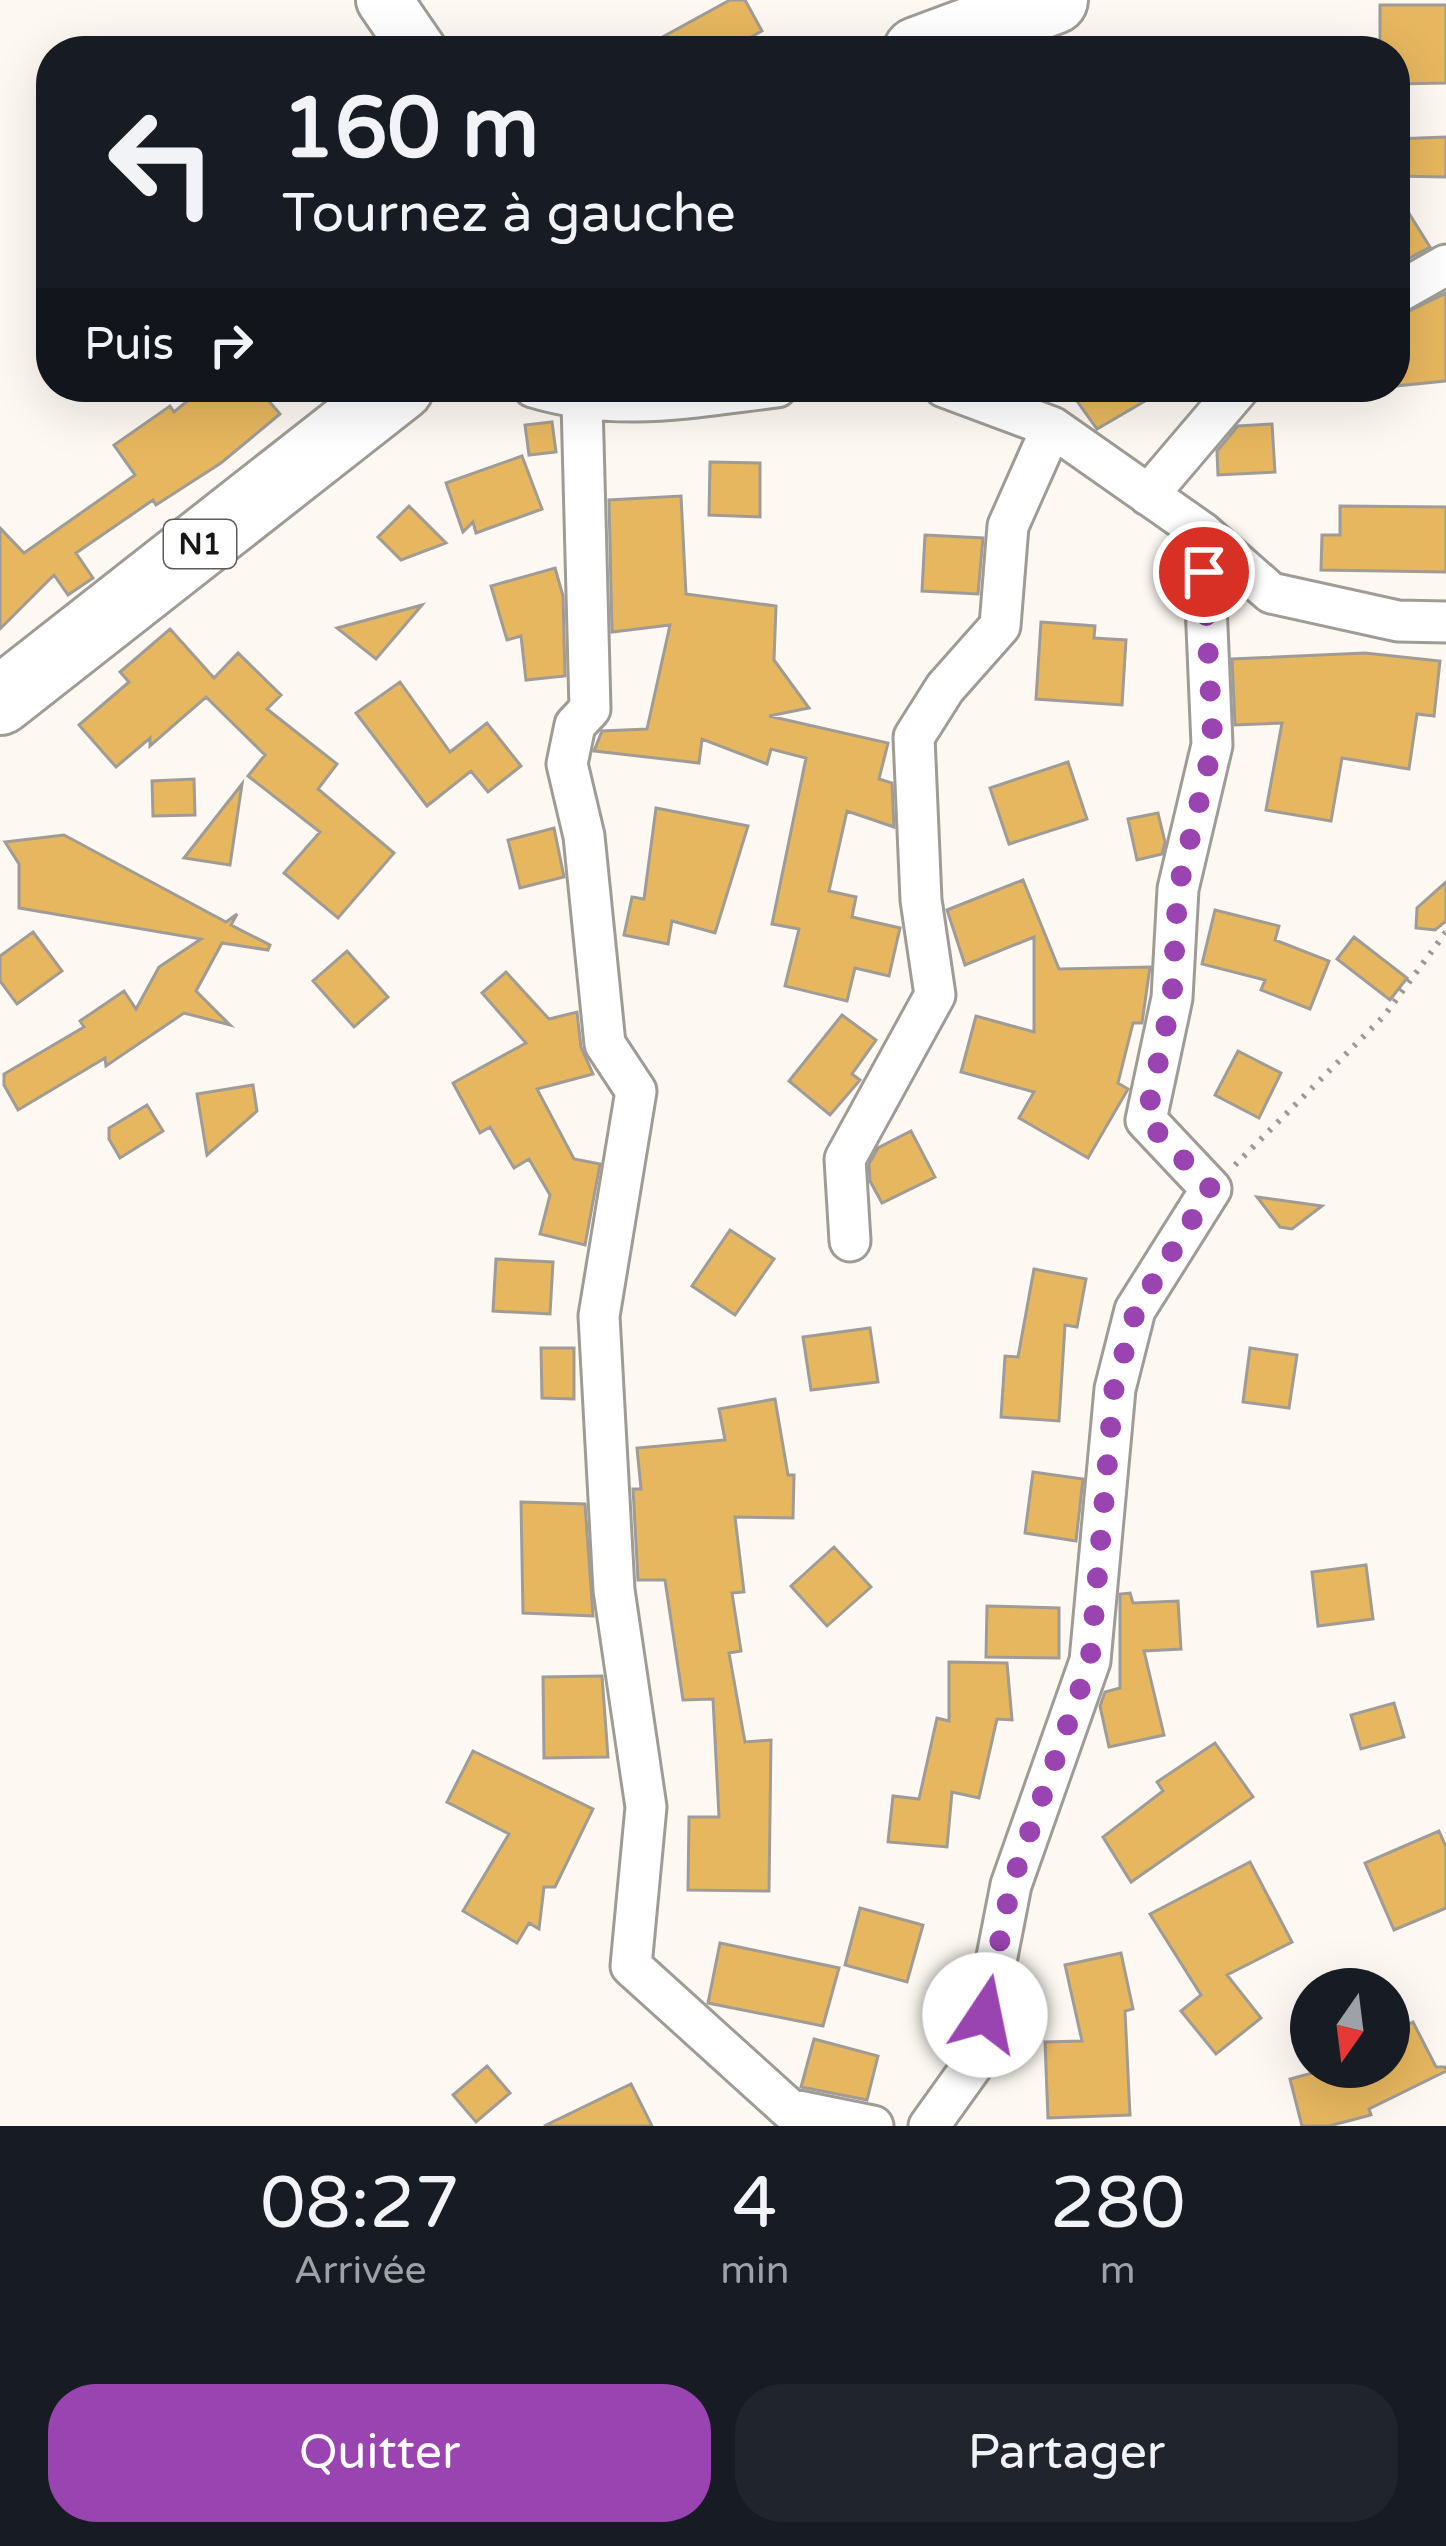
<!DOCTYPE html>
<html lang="fr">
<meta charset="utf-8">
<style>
:root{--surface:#171b24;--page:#20242c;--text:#f1f3f6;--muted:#9ea1a6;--accent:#9a44b1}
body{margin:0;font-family:"Varela Round",sans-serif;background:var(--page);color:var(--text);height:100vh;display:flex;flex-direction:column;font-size:45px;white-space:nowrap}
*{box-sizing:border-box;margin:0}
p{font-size:39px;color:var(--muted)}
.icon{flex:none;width:66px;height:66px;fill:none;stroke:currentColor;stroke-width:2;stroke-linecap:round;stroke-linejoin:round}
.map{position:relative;height:2126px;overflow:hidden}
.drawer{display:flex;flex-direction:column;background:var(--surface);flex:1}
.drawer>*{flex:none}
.top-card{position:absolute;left:36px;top:36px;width:1374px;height:366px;border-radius:48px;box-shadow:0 12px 48px #0002;background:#171b24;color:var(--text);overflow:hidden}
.needle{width:78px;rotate:194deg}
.buttons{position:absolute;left:1290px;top:1968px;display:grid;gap:24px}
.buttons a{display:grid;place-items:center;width:120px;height:120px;border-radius:50%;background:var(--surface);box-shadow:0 12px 48px #0002;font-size:60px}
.pin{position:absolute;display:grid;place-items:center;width:102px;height:102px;color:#fff;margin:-51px;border:6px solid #fff;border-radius:50%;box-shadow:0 3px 12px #0007}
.me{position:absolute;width:132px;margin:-66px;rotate:11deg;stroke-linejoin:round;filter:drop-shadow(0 0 9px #0008)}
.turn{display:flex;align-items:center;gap:42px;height:252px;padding:0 48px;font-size:54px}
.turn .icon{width:156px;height:156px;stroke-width:2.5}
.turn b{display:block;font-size:84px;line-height:102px}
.then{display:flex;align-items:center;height:114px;padding:0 48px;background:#0003;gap:24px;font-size:45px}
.eta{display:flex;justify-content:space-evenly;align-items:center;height:204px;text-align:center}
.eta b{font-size:72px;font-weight:600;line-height:84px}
.cta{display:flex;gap:24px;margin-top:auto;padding:24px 48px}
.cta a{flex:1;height:138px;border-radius:48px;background:var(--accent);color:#fff;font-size:48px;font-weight:600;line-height:138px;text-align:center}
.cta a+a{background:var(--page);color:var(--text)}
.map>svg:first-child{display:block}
</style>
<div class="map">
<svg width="1446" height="2126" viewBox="0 0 1446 2126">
<rect width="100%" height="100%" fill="#fdf9f2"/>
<path fill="#e7b75f" stroke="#a09c95" stroke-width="3" d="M730,0H745L762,31L726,51H637Z
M1380,5H1446V83L1395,84V51H1380Z
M1446,137V177L1395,176V139Z
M1395,191L1430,247L1395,266Z
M1446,293V381L1395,386V318Z
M204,387H257L280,414L221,463L156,505L153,500L76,553L93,578L68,595L54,575L0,629V528L24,553L135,475L114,445L170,406L174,412Z
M1067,387H1169L1097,429Z
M552,422L556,452L529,455L525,425Z
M1272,424L1275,472L1218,475L1217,451L1238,426Z
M522,456L542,509L476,533L473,522L463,532L446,483Z
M710,462L760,463V517L709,515Z
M681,496L686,594L776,606L774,660L809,708L769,716L888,743L879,779L892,783L894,827L847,811L829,891L856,897L852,917L900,928L889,976L855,968L847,1001L785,986L799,929L772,924L806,758L771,749L767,764L702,739L699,763L594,751L602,731L647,729L670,625L612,632L609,500Z
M409,506L446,543L401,560L378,537Z
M1340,506L1446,507V572L1321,570L1322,535H1340Z
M925,535L983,538L978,594L922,591Z
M555,568L563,596L565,676L526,680L521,636L507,640L491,586Z
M422,605L376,659L337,628Z
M1041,622L1095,626L1094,638L1126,640L1122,705L1036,699Z
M170,629L214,678L238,653L281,695L267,709L337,764L318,789L394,853L338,918L284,873L320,832L248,776L265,755L206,697L150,746V738L116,767L79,725L129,682L120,672Z
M1365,653L1440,661L1434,716L1417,714L1409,769L1342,758L1331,821L1266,810L1282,723L1235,725L1232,659Z
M400,682L450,752L487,723L521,766L488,792L471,771L427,806L356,713Z
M1068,762L1087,819L1009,844L990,788Z
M194,779L195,815L153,816L152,781Z
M242,784L230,865L184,858Z
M656,808L748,826L715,933L672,921L668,944L624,935L632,897L644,899Z
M1158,813L1165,842L1162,854L1137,860L1128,819Z
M554,828L564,877L520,888L508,840Z
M64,835L226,922L237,914L231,925L270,945L268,950L222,943L196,991L230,1025L184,1013L106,1066L105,1058L18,1110L4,1085V1074L84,1027L80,1021L124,991L136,1009L159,967L201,939L19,908V864L5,842Z
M1023,880L1059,969L1150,967L1142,1023H1133L1118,1083L1128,1089L1088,1158L1019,1118L1034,1092L961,1072L976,1016L1034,1032V937L965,965L947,910Z
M1446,882V921L1435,930L1416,928L1417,908Z
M1215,910L1279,926L1275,940L1329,961L1310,1009L1261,990L1265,980L1202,964Z
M33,932L62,971L17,1004L0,981V956Z
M1354,937L1407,978L1390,1000L1337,959Z
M347,951L388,997L354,1027L313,981Z
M506,972L549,1019L577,1012L581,1047L593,1074L537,1089L574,1159L600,1164L585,1245L540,1234L550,1195L529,1159L514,1168L490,1127L480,1133L453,1083L526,1043L482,993Z
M842,1015L876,1040L852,1074L860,1080L830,1115L789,1081Z
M1238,1051L1281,1073L1259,1118L1215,1095Z
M253,1085L257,1111L207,1155L197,1094Z
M147,1105L163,1131L120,1158L109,1139V1128Z
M911,1131L935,1177L882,1203L870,1181L869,1164L878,1148Z
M1257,1197L1322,1206L1292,1229L1280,1227Z
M730,1230L774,1259L735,1315L692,1286Z
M496,1259L553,1262L550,1314L493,1311Z
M1034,1269L1086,1279L1077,1327L1065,1325L1059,1421L1001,1417L1005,1356L1018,1357Z
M870,1328L878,1382L811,1390L803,1337Z
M541,1348H574V1399L542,1398Z
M1250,1348L1297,1355L1289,1408L1243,1402Z
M775,1399L788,1475H794L793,1518L735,1517L744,1592L732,1593L741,1651L729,1653L745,1742L771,1740L769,1891L688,1890L689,1817H719L713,1699L683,1700L665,1580H638L633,1489H641L637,1448L725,1440L719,1409Z
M1033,1472L1083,1479L1076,1541L1025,1533Z
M521,1502L585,1504L593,1616L523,1613Z
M834,1547L871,1587L827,1626L791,1586Z
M1366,1565L1373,1619L1318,1626L1312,1572Z
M1130,1593L1133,1603L1178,1601L1181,1649L1144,1651L1164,1735L1109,1747L1100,1706L1105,1692L1120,1688V1594Z
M987,1606L1059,1608V1658L986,1657Z
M949,1662L1007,1663L1012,1720L997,1719L979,1798L952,1792L947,1847L888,1842L893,1796L919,1799L937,1718L949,1721Z
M602,1676L608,1757L544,1758L543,1677Z
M1394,1703L1404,1737L1361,1749L1351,1715Z
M1215,1743L1253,1797L1131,1882L1103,1837L1163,1791L1157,1782Z
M473,1751L593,1809L555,1887H544L539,1929L529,1923L517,1943L463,1911L509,1834L447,1802Z
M1439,1831L1446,1847V1908L1394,1930L1365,1863Z
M1250,1862L1292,1942L1227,1975L1261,2018L1216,2054L1181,2011L1201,1995L1150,1914Z
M860,1908L923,1925L907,1982L845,1965Z
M720,1943L839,1968L823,2026L708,2003Z
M1121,1953L1133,2009L1125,2011L1130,2115L1048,2118L1045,2042L1082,2041L1065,1965Z
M1413,2022L1436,2067H1446V2071L1369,2109L1371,2115L1329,2126H1302L1290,2079L1334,2067H1389V2034Z
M814,2039L878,2056L867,2100L801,2087Z
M487,2066L510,2093L476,2122L453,2095Z
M631,2084L652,2126H544Z"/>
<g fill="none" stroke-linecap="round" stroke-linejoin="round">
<g stroke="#9f9b95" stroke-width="45">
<path id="street" d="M1395,294L1446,265
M533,387C619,413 690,397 777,387
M944,387L1052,427L1203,533L1271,593L1398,621L1446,622
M582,402L590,709L575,725L567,764L584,836L605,1044L636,1091L599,1316L614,1590L646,1807L631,1966L789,2109L873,2126
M1148,495L1240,387
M850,1241L845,1159L935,995L921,900L914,737L945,688L1000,626L1008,526L1052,427
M929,2126L977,2059L1011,1885L1090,1661L1115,1389L1135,1310L1211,1189L1146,1120L1172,998L1178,889L1212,745L1203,533"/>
</g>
<g stroke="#9f9b95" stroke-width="60">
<path id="secondary" d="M384,0L419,51"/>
</g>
<g stroke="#9f9b95" stroke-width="72">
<path id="highway" d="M917,51L1054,0
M0,701L400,387"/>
</g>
<path stroke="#9b9994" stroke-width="6" stroke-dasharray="3 9" stroke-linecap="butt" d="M1235,1165L1384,1016L1446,932"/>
<use href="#street" stroke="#fff" stroke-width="39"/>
<use href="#secondary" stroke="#fff" stroke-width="54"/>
<use href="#highway" stroke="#fff" stroke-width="66"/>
</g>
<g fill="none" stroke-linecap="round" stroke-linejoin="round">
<path stroke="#9a44b1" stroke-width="21" stroke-dasharray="0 37.8" d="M985,2015L1011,1885L1090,1661L1114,1389L1136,1310L1211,1189L1146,1120L1172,998L1178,889L1213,745L1204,572"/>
</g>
<g text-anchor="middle" stroke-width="9" stroke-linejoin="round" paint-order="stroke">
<rect fill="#fff" stroke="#5d5c5a" stroke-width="3" x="164" y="520" width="72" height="48" rx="9"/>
<g font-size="30" font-weight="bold" fill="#171614">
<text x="200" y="554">N1</text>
</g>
</g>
</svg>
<div class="buttons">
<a><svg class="needle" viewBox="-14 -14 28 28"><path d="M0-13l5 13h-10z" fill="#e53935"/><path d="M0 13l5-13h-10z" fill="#9ea1a6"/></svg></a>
</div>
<div class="pin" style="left:1204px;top:572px;background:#d93025"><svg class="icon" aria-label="arrive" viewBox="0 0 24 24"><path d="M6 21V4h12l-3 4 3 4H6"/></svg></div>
<svg class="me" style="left:985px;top:2015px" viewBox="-20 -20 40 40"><circle r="19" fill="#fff"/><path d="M0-13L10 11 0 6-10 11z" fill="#9a44b1"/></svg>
<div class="top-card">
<div class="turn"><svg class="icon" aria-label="left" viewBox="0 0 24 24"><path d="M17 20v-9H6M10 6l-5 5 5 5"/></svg><div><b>160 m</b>Tournez à gauche</div></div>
<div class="then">Puis<svg class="icon" aria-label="right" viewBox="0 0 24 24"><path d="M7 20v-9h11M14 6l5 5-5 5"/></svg></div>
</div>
</div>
<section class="drawer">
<div class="eta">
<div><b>08:27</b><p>Arrivée</p></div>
<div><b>4</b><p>min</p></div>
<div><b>280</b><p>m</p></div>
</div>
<div class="cta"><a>Quitter</a><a>Partager</a></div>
</section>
